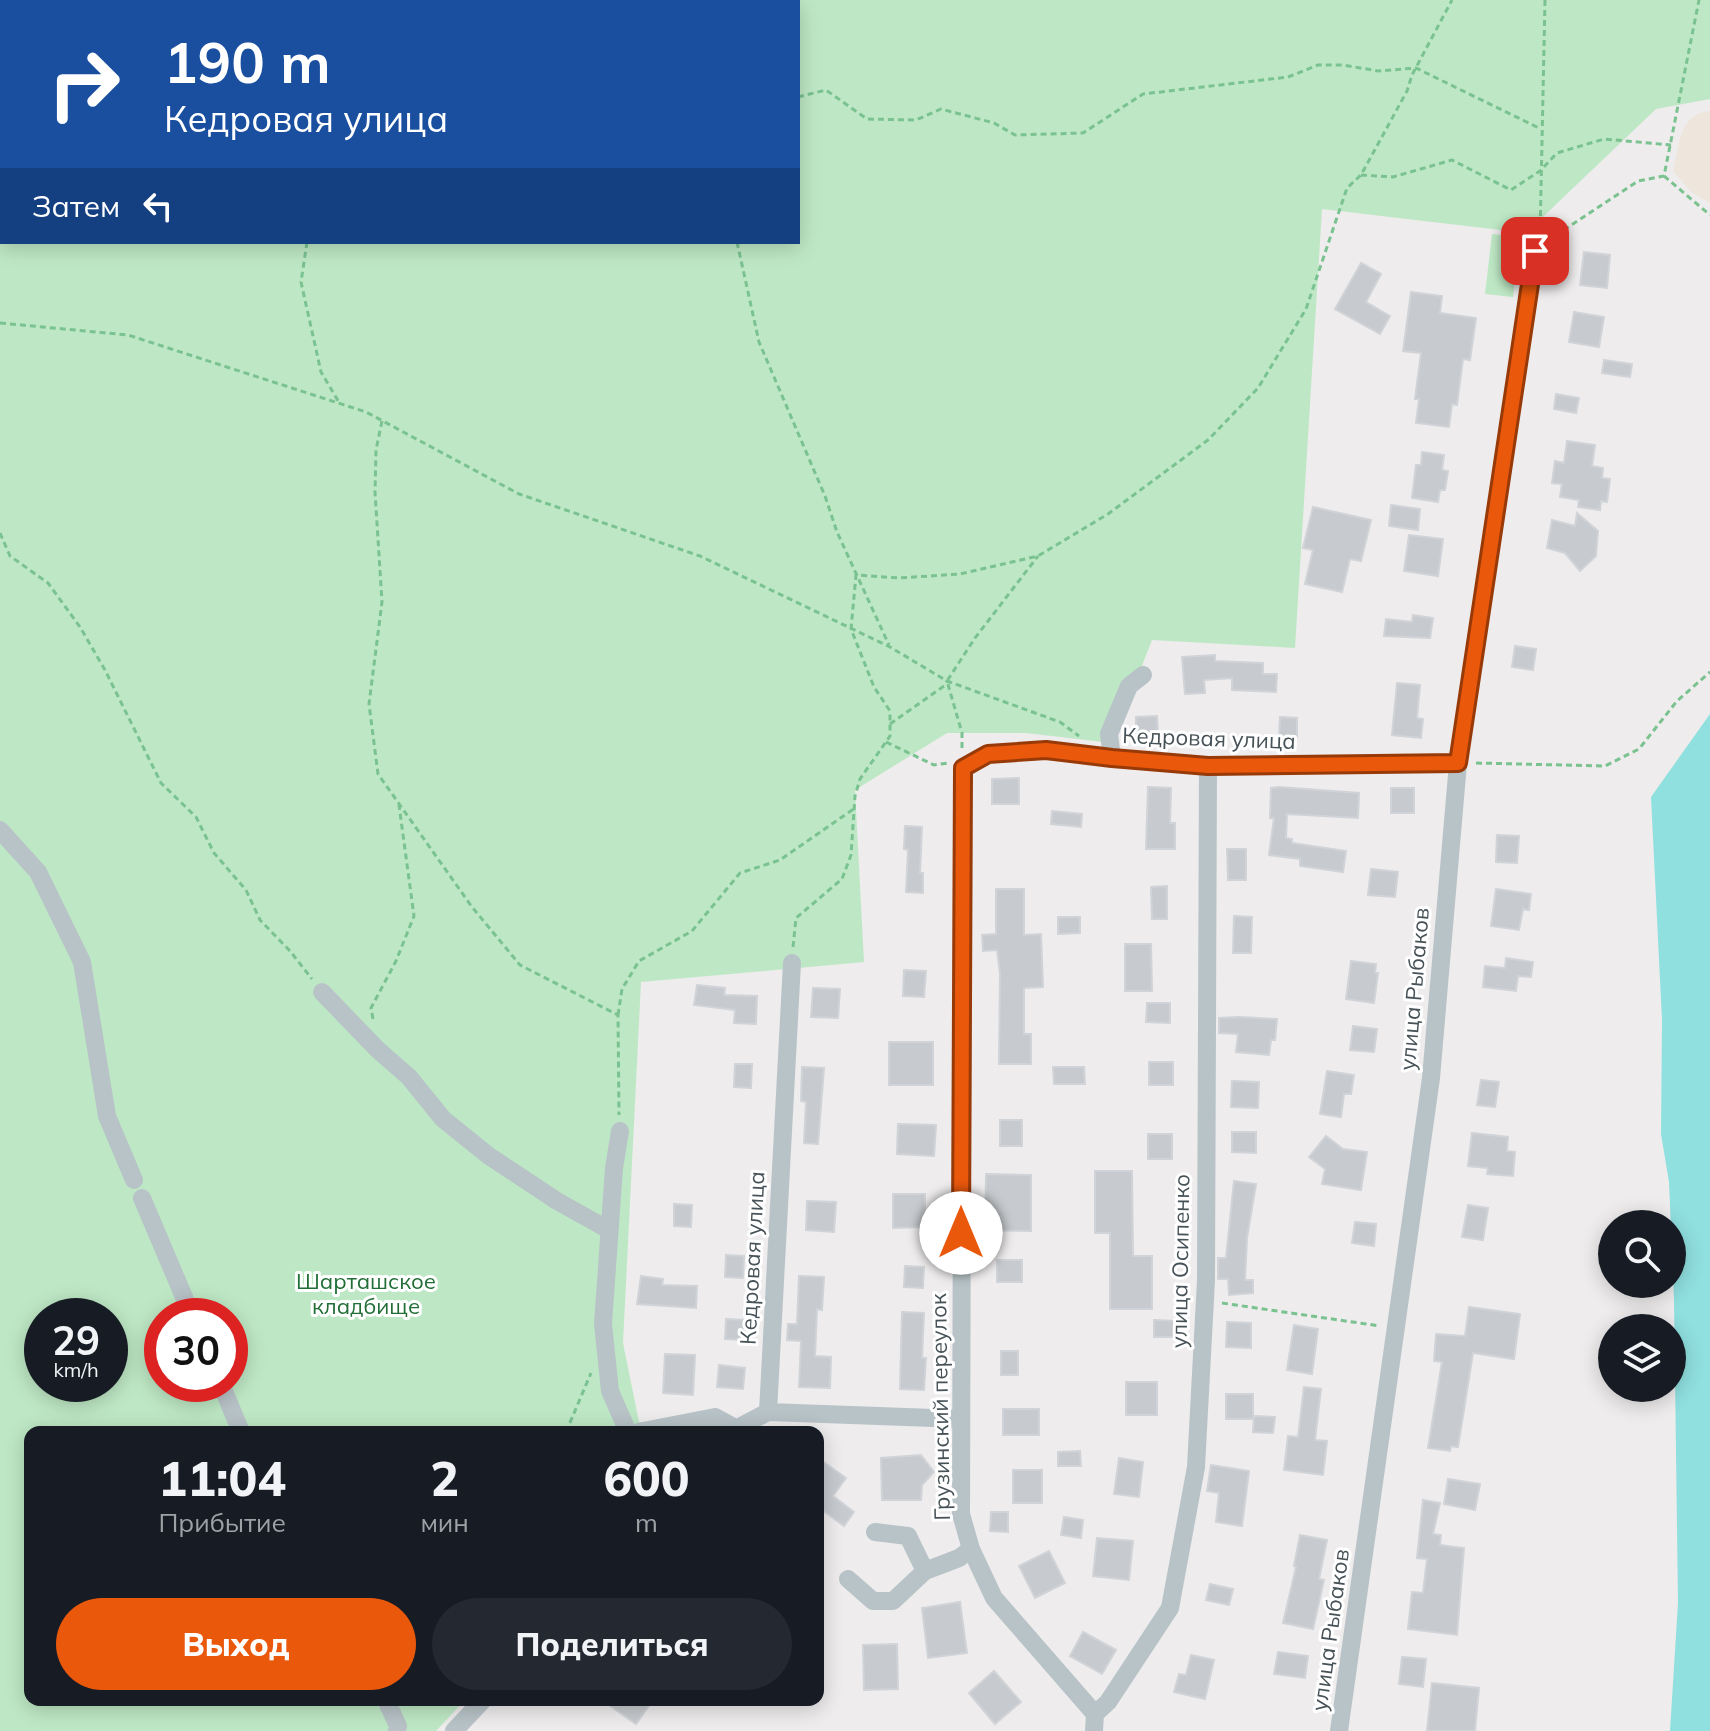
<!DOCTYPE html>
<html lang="ru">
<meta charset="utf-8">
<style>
:root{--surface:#171b24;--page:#242831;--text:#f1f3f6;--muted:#9ea1a6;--accent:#ea580c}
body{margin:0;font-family:Mulish,sans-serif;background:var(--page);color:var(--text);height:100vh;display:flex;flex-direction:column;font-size:30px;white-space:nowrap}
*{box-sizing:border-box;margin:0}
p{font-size:26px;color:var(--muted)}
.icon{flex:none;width:44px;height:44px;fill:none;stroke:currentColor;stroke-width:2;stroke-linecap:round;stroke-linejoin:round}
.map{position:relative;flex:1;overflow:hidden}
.drawer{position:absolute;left:24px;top:1426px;width:800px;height:280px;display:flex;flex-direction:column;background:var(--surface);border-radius:16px;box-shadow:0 4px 20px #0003}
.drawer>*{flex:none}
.banner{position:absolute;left:0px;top:0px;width:800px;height:244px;box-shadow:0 4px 20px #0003;background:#1a4fa0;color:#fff;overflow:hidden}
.controls{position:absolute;left:1598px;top:1210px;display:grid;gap:16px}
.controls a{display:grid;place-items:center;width:88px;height:88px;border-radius:50%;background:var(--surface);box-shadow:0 4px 20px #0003;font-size:40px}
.speed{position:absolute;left:24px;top:1298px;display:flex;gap:16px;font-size:40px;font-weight:700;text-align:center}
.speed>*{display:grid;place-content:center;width:104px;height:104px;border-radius:50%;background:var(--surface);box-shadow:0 4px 20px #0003;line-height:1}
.speed small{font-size:20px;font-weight:400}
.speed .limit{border:12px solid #d22;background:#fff;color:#111}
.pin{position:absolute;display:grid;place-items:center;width:68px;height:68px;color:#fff;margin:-34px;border-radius:16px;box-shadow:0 4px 12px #0006}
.me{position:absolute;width:88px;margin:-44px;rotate:0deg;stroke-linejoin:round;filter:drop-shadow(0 0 6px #0008)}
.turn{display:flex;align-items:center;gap:28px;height:168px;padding:0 32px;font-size:36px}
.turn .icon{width:104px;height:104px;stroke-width:2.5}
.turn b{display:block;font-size:56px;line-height:68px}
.then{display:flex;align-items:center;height:76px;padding:0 32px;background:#0003;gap:16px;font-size:30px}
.eta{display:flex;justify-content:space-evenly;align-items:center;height:136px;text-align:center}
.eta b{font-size:48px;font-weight:800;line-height:56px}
.button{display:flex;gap:16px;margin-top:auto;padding:16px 32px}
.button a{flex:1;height:92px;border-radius:48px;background:var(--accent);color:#fff;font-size:32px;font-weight:800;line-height:92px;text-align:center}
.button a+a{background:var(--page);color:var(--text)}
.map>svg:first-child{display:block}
</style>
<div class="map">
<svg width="1710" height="1731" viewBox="0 0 1710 1731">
<rect width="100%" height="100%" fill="#eeecec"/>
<path fill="#bee8c5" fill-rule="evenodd" d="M0,0H1710V99L1656,109L1526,233L1322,209L1295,648L1152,640L1112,743L1026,733H947L855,790L864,962L641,982L623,1343L639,1422L705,1432H30V1700H465L436,1731H0ZM2,2H798V242H2ZM42,1316H110V1384H42ZM162,1316H230V1384H162Z
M1492,234L1520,237L1513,297L1485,294Z"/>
<path fill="#eee6dd" d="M1710,111V203L1691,192L1673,171C1679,147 1679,113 1710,111Z"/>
<path fill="#90e0e0" d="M1710,714V1731H1670L1678,1603L1674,1299L1669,1182L1661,1134L1662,1020L1651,797Z"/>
<path fill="#c7cace" stroke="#d0d3d7" stroke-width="2" d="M1584,252L1610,255L1607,288L1580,285Z
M1361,263L1381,274L1366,302L1390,316L1380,334L1335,309Z
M1411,292L1442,296L1440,313L1476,318L1470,360L1463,359L1457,405L1452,404L1449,427L1416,423L1419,399H1415L1421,353L1403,351Z
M1574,312L1604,317L1599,347L1569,342Z
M1604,360L1632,364L1630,377L1602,373Z
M1556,394L1579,398L1576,413L1554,409Z
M1567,441L1595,445L1592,466L1603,468L1602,478L1610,479L1607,502L1601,501L1600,510L1578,507L1579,500L1560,497L1562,484L1552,483L1555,461L1564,463Z
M1422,452L1444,455L1442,470L1448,471L1445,490H1440L1438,502L1412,498L1416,465H1421Z
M1391,505L1420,509L1418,530L1389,526Z
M1313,507L1371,520L1361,561L1350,559L1342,592L1305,584L1313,550L1303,548Z
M1577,513L1598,531L1596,556L1580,571L1565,553L1547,548L1552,520L1575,526Z
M1409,535L1443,539L1438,576L1404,571Z
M1413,615L1433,618L1430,638L1384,636L1386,619L1412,622Z
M1515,646L1536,649L1533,670L1512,667Z
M1215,655V661L1263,663V674H1277L1276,692L1232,690V678L1204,680L1205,693L1185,694L1182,657Z
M1397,683L1420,685L1417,718L1423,719L1421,738L1392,735Z
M1157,716L1158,737H1136V717Z
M1280,717L1297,718V737H1279Z
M1019,778V804H992V779Z
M1148,787L1171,788L1170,823H1175V849H1146Z
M1279,787L1359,793L1358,818L1287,814L1286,838L1292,839V843L1346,851L1343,872L1300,866V859L1269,855L1274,818H1270L1271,788Z
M1391,788H1414V813H1391Z
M1052,811L1082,814L1081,827L1051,824Z
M905,826L922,827L920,873H923V893L906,892L908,850L904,849Z
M1497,835L1519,836L1517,863L1496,862Z
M1227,849H1246V880H1228Z
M1371,869L1398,872L1395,897L1368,895Z
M1167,886V919H1152L1151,887Z
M996,889H1024V935L1041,934L1043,987L1024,988V1034H1031V1064H999L1000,974L997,950L983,951L982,935L996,934Z
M1496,889L1531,894L1529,910L1523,909L1519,930L1491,926Z
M1234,916L1252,917L1251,953H1233Z
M1058,917H1080V933L1058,934Z
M1125,944H1151L1152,991H1125Z
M1506,958L1533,962L1531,977L1518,976L1516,991L1483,987L1485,966L1505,968Z
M1351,961L1376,964L1375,973H1378L1374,1003L1346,999Z
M904,970L926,971L924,997L903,996Z
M697,985L725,988L724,995L757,996L756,1024L734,1023L735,1010L694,1005Z
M813,988L840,989L838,1018L811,1017Z
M1147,1003H1170V1023L1146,1022Z
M1239,1017L1277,1019L1275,1040H1271L1269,1055L1236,1052L1238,1034L1219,1033V1018Z
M1353,1026L1377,1029L1374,1052L1350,1050Z
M889,1042H933V1085H889Z
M1149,1062H1173V1085H1149Z
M735,1064H752L751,1088L734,1087Z
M802,1067L824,1068L818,1144L804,1143L806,1102L801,1101Z
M1053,1067H1084L1085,1084H1054Z
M1327,1071L1354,1075L1351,1094H1344L1341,1117L1320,1114Z
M1481,1080L1499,1082L1495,1107L1477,1105Z
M1232,1081L1259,1082L1258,1108L1231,1107Z
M1000,1120H1022V1146H1000Z
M898,1124L936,1125L934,1156L897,1154Z
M1232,1132H1256V1153L1232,1152Z
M1472,1133L1508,1137L1507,1151L1515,1152L1513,1176L1487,1174L1488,1168L1468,1166Z
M1148,1134H1172V1159H1148Z
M1326,1136L1343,1149L1367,1152L1361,1190L1322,1184L1325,1169L1309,1157Z
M1095,1171H1132L1133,1256H1152V1309H1110V1233H1095Z
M986,1174L1031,1175V1231L985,1230Z
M1234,1181L1256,1184L1247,1238L1245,1280H1253V1293L1229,1295L1228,1279H1218V1258H1226Z
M893,1194H925V1227L893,1228Z
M807,1201L836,1202L834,1232L806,1230Z
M674,1204L692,1205L691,1227L674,1226Z
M1468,1205L1488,1208L1483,1240L1462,1237Z
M1355,1222L1376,1224L1374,1246L1352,1243Z
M726,1255L744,1256L743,1278L725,1277Z
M997,1260H1022V1282H997Z
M905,1266L924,1267L923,1288L904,1287Z
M641,1276L663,1279L662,1285L697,1286L696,1308L637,1304Z
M799,1276L824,1277L822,1310L817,1309L815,1356L831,1357L830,1388L799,1387L801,1341L787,1340L788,1324H797Z
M1469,1307L1520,1314L1514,1359L1473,1353L1458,1447L1451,1446L1450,1451L1428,1448L1442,1362L1434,1361L1436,1334L1465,1336Z
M902,1312L924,1313L922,1358H926L924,1390L900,1389Z
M726,1319L746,1320L745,1340L725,1339Z
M1154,1320L1175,1321L1174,1337H1154Z
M1227,1322L1251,1323V1348L1226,1347Z
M1294,1325L1318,1329L1312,1374L1287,1370Z
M1001,1351H1018V1375H1001Z
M665,1354L695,1355L693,1395L663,1393Z
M719,1365L745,1368L743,1389L717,1387Z
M1126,1382H1157V1415H1126Z
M1304,1387L1321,1389L1315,1440L1327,1441L1323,1475L1284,1470L1288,1436L1298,1437Z
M1226,1394H1253V1419H1226Z
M1003,1409H1039V1435H1003Z
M1254,1416L1275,1417L1273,1433L1253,1432Z
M1080,1451L1081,1466H1058V1452Z
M921,1455L934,1472L922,1485L921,1500H882L881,1458Z
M818,1458L846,1478L833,1496L854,1512L844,1526L818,1507Z
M1119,1458L1143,1462L1139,1497L1114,1494Z
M1211,1465L1249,1471L1242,1526L1216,1522L1219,1493L1207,1491Z
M1013,1470H1042V1503H1013Z
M1448,1479L1480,1484L1475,1510L1444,1504Z
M1423,1500L1440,1503L1433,1534L1441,1535L1440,1545L1464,1548L1457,1635L1408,1629L1412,1592L1423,1593L1427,1559L1417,1558Z
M991,1512H1008V1532L990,1531Z
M1064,1517L1083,1520L1081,1538L1061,1535Z
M1300,1535L1327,1540L1319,1579L1324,1580L1313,1629L1283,1623L1296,1567L1294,1566Z
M1097,1538L1133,1541L1129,1580L1093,1576Z
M1049,1551L1065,1583L1035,1598L1019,1566Z
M1210,1584L1233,1589L1229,1605L1206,1600Z
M960,1602L967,1653L928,1658L922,1608Z
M1083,1632L1116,1650L1102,1674L1070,1656Z
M897,1644L898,1689L864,1690L863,1645Z
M1278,1652L1308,1656L1305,1678L1274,1674Z
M1191,1655L1214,1660L1205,1699L1174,1692L1179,1674L1186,1675Z
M1402,1657L1426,1659L1423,1687L1399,1684Z
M994,1671L1021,1702L995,1724L969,1693Z
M1432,1683L1479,1688L1475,1731H1427Z
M602,1700H653L636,1724Z"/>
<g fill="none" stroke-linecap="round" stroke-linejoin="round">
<path stroke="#7ac290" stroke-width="3" stroke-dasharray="6 4" stroke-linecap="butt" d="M663,0L664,2
M316,2V0
M0,33L2,36
M0,78L2,79
M798,97L826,90L867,119L916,120L941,109L994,123L1015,135L1083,133L1143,94L1288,77L1318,65H1343L1378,71L1416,68L1541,129
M1361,175L1393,177L1452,160L1511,190L1540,171L1557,153L1604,139L1671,145
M1664,176L1710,215
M1540,236L1545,0
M1547,241L1638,181L1664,176L1699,0
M307,242L301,282L321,372L340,404
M737,242L759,342L825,496L837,532L889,645
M0,323L128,335L366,412L519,494L700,556L890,647L947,681L1060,722L1079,736
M382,421L376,450L375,492L382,602L369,704L378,774L472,907L520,965L618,1015L619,1115
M0,533L10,556L48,583L80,627L105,670L161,783L196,817L214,853L246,890L260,920L290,951L312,979
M890,724L944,686L947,681
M886,742L934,765L948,763
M962,748V733L947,681L975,638L1038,556
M1476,763L1605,766L1639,749L1677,701L1710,672
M793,947L796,918L842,879L851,855L855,796L860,779L890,736V711L874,687L851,629L856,575L899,578L960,574L1038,556L1108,514L1208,440L1258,388L1306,309L1347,188L1361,175L1407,91L1412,75L1452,0
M618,1015L622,989L639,961L692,931L740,873L780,860L855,808
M373,1019L371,1008L396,961L414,916L399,805
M1222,1303L1380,1326
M566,1432L591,1373"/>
<path stroke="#b8c3c7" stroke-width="18" d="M1112,758L1109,734L1129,686L1143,675
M0,830L38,872L82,962L107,1116L134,1180
M322,992L378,1050L409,1077L443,1119L489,1156L557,1201L609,1230
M620,1131L614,1168L603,1324L610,1391L628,1432
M142,1198L192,1316
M221,1384L241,1432
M768,1412L792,963
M638,1432L715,1417L735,1428
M730,1432L768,1412L961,1419
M925,1571L959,1558L971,1549
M848,1579L873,1601H893L925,1571L908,1536L875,1532
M386,1700L398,1726L397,1731
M1095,1714L994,1598L971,1549L961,1514L963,768L988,754L1046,750L1112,758L1208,766L1458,763
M454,1731L483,1700
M1094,1731L1095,1714L1108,1702L1170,1608L1196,1467L1206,1280L1208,766
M1339,1731L1431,1078L1458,763L1535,251"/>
</g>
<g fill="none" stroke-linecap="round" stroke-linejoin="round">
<g stroke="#983908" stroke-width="20">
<path id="route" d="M961,1233L963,768L988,754L1046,750L1112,758L1208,766L1458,763L1535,251"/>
</g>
<use href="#route" stroke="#ea580c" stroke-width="14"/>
</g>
<g text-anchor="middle" stroke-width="6" stroke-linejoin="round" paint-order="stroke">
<g font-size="22" fill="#465257" stroke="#fff">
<text transform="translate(1209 738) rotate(2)" y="8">Кедровая улица</text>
<text transform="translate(1414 989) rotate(-85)" y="8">улица Рыбаков</text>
<text transform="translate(752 1258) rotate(-87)" y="8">Кедровая улица</text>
<text transform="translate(1180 1261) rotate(-89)" y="8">улица Осипенко</text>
<text transform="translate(940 1407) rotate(-91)" y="8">Грузинский переулок</text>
<text transform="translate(1330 1630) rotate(-82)" y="8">улица Рыбаков</text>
</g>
<g font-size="22" fill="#216e37" stroke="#fff">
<text x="366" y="1289">Шарташское<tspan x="366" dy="25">кладбище</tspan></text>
</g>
</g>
</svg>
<div class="controls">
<a><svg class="icon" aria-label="search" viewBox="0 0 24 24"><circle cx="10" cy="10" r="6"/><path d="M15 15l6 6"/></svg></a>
<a><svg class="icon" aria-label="layers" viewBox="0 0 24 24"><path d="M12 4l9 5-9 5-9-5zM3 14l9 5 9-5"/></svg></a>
</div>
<div class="speed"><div>29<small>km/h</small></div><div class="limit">30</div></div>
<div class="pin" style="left:1535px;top:251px;background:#d93025"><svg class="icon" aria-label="arrive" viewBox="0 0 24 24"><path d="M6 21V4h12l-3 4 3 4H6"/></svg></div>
<svg class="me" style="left:961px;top:1233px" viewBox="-20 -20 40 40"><circle r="19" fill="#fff"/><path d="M0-13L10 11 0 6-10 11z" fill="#ea580c"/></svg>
<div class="banner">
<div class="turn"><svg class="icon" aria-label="right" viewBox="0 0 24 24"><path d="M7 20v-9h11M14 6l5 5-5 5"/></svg><div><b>190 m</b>Кедровая улица</div></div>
<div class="then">Затем<svg class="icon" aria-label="left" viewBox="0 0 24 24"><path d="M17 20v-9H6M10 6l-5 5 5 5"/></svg></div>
</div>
<section class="drawer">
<div class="eta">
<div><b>11:04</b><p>Прибытие</p></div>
<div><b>2</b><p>мин</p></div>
<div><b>600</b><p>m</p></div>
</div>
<div class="button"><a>Выход</a><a>Поделиться</a></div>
</section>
</div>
